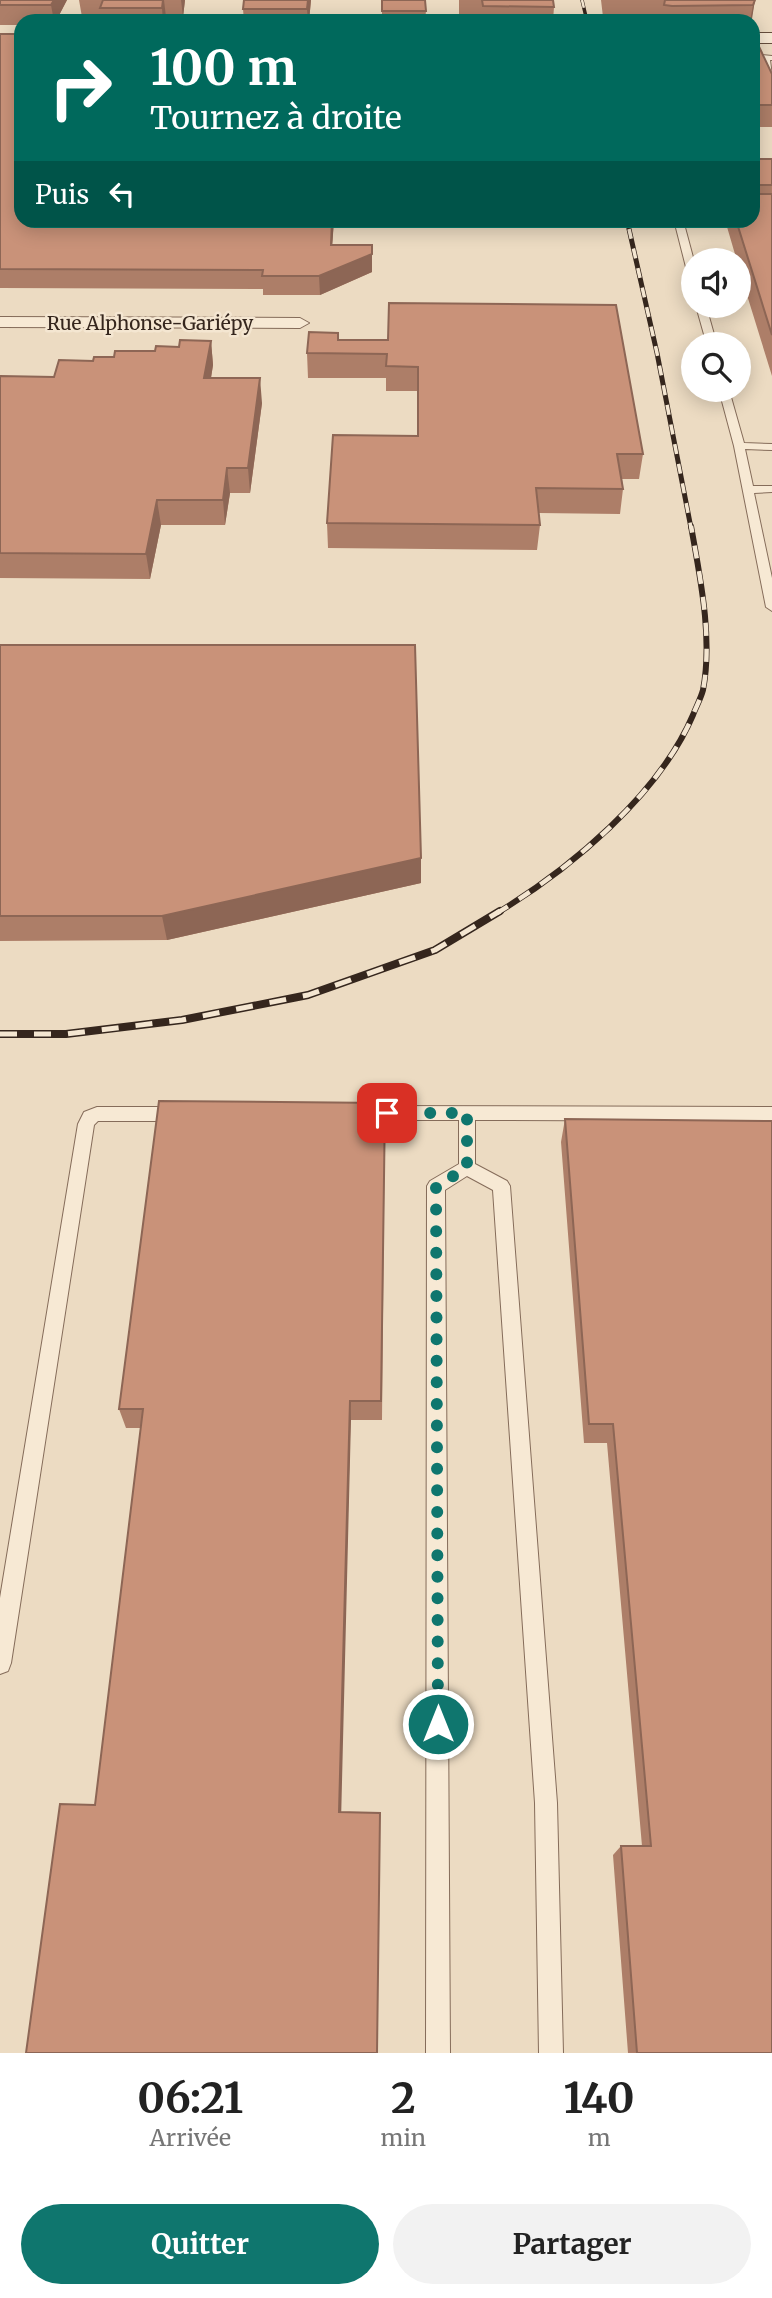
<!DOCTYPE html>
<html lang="fr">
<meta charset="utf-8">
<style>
:root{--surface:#fff;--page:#f2f2f2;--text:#222;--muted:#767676;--accent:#0f766e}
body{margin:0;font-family:Merriweather,serif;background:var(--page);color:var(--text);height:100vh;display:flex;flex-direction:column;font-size:26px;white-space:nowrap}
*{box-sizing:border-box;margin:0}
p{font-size:23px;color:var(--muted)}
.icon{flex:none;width:38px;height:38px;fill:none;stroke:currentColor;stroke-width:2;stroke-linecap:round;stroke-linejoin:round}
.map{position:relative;height:2053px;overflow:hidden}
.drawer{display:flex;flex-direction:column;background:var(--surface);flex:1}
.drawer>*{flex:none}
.hud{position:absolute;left:14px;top:14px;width:746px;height:214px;border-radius:21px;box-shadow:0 4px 18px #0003;background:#00695c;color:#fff;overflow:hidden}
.buttons{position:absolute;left:681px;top:248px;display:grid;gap:14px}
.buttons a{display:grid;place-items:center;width:70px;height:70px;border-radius:50%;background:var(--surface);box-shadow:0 4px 18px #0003;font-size:35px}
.pin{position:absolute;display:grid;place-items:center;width:60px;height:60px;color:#fff;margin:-30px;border-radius:14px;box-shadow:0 4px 10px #0006}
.me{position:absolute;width:77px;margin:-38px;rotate:0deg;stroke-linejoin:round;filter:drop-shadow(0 0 5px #0008)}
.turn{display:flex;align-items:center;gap:24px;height:147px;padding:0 21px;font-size:32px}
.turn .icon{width:91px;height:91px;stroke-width:2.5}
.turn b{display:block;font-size:49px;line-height:60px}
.then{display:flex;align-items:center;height:66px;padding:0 21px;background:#0003;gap:14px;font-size:26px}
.eta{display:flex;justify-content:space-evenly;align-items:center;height:119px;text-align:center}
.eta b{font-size:42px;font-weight:700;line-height:49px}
.action{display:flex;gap:14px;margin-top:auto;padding:14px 21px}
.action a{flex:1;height:80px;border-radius:42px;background:var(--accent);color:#fff;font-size:28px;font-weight:700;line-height:80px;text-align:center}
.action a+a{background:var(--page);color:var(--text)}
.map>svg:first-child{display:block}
</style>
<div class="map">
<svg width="772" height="2053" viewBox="0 0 772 2053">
<rect width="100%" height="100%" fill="#ecdbc2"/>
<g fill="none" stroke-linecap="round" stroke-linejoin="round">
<g stroke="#856c5a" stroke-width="2">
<path id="lane" d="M762,55L772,56V60H770L772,76L768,74Z
M674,220H683L694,261L693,278L688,275Z
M696,306H706L717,345H707Z
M719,390H729L744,443L772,444V450L745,449L753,486H772V492L754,493L772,578V611L766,607L734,446Z
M364,1106L772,1107V1121L475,1120V1164L507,1181L510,1186L557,1803L563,2053H539L535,1803L493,1190L467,1176L445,1190L450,2053H426L427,1186L430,1181L459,1164V1120H364L358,1118L356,1113L358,1108Z
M97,1107H177L183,1109L185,1114L183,1119L177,1121H98L94,1125L11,1663L8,1671L0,1674V1598L78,1124L84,1112Z"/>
</g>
<g stroke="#856c5a" stroke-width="2">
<path id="street" d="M0,317L300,318L309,323L300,328L0,327Z"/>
</g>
<g stroke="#664e3d" stroke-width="2">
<path id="secondary" d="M752,33H772V43H752Z"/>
</g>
<use href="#lane" fill="#f7e9d4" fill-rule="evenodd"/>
<use href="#street" fill="#f7e9d4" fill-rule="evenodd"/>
<use href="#secondary" fill="#f7e9d4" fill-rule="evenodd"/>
<g stroke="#35261d" stroke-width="3.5">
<path id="rail-far3" d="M582,0L587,21
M627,220L629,231"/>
</g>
<g stroke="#35261d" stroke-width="5">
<path id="rail-far2" d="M629,229L657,353L691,528"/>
</g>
<g stroke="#35261d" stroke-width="6">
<path id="rail-far1" d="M497,913C570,869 659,795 693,715C696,707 701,698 703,690C713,638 700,577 691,526"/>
</g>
<g stroke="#35261d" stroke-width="8">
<path id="rail" d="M0,1034H66L182,1020L308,995L435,950L500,911"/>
</g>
<use href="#rail-far3" stroke="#f4e6d1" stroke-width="2.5" stroke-dasharray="8" stroke-linecap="butt"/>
<use href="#rail-far2" stroke="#f4e6d1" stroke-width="3.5" stroke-dasharray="10" stroke-linecap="butt"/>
<use href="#rail-far1" stroke="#f4e6d1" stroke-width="4.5" stroke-dasharray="13" stroke-linecap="butt"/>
<use href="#rail" stroke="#f4e6d1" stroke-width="5" stroke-dasharray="17" stroke-linecap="butt"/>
</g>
<path fill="#ad7e68" d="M0,0H67L56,21H21V25H0Z
M79,0H185L183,17H166L165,21H102L101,17H82Z
M244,0H311L309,21H244L243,9Z
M382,0L426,11L425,21H382Z
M459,0H553L554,7L553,21H481L480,17L459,18Z
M601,0H755L751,21H662L663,18L603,17Z
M752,32L772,74V127H752Z
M0,34L21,220H334L332,245L372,272L320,295H263V289L0,288Z
M752,159H772V376L738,266V261H737L725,220H752Z
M338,333V340H388L643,454L639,479H622L623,489L620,514L539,513L540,525L537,550L328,548L327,523L417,436V391H386V378H308L307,353Z
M211,341L213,365L211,378L262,403L250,493H230L225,525H161L150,579L0,578V376L54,377L93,361L155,351Z
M0,645L421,883L167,940L0,941Z
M385,1103L382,1420H351L95,1805L141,1428H126L119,1409Z
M565,1119L772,2053H628L613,1855L621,1846H642L607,1443H584L561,1142Z"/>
<path fill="#8d6655" d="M54,0H67L56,21H54L51,5Z
M163,0H164L166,17L165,21H163L162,8Z
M181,0H185L183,17Z
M308,0H311L309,21H308L307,9Z
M755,0L752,19L750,21L753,5Z
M332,220H334L331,263V245Z
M372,245V272L320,295L319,276Z
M211,341L213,365L207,402L204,378Z
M260,378L262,403L250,493L248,468Z
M227,468L230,493L225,525L223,500Z
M157,500L161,525L150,579L146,554Z
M421,858V883L167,940L162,916Z
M350,1401L351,1420L341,1822L339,1812Z"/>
<path fill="#c99279" stroke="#8d6655" stroke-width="2" d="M0,0H54L51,5H0Z
M103,0H163L162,8H100Z
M244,0H308L307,9H243Z
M382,0H425L426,11H382Z
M482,0H553L554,7L483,6Z
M665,0H755L753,5L672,6L664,5Z
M752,32L772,74V105H752Z
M0,34H21V220H332L331,245H372V254L319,276H262L263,270L0,269Z
M752,159H772V185H752Z
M752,194H772V335L736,220H752Z
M389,303L616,305L643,454H617L623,489L536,488L540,525L327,523L333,435L418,436V367L386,366L387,354L307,353L309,332L338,333V340H388Z
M180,340L211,341L204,378H260L248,468H227L223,500H157L146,554L0,553V376L54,377L59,360L93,361L94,357H114L115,351H155L156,346L179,347Z
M0,645H415L421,858L162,916H0Z
M159,1101L385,1103L381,1401H350L339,1812L380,1813L377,2053H26L60,1804L95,1805L143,1409H119Z
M565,1119L772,1121V2053H637L621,1846H651L613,1424H589Z"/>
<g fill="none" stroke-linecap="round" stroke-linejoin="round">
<path stroke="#0f766e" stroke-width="12" stroke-dasharray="0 21.6" d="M387,1113H467V1168L436,1186L438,1724"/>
</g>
<g text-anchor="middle" stroke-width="5" stroke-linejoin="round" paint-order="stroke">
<g font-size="19" fill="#35261d" stroke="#f4e6d1">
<text x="150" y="330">Rue Alphonse-Gariépy</text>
</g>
</g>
</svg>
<div class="buttons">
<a><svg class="icon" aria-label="sound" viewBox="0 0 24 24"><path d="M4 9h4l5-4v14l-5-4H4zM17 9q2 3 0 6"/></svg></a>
<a><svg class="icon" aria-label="search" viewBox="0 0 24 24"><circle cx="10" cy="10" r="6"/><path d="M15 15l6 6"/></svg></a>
</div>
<div class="pin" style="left:387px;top:1113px;background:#d93025"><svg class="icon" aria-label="arrive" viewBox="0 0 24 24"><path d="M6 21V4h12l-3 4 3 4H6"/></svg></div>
<svg class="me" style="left:438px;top:1724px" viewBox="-20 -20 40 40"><circle r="17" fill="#0f766e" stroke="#fff" stroke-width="3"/><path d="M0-11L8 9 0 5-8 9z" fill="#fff"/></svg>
<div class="hud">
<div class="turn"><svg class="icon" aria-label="right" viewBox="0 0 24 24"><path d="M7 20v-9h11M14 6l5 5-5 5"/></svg><div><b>100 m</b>Tournez à droite</div></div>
<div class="then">Puis<svg class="icon" aria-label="left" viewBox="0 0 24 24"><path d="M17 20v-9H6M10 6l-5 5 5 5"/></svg></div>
</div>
</div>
<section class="drawer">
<div class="eta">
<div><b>06:21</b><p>Arrivée</p></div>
<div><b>2</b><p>min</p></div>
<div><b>140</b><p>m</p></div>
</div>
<div class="action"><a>Quitter</a><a>Partager</a></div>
</section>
